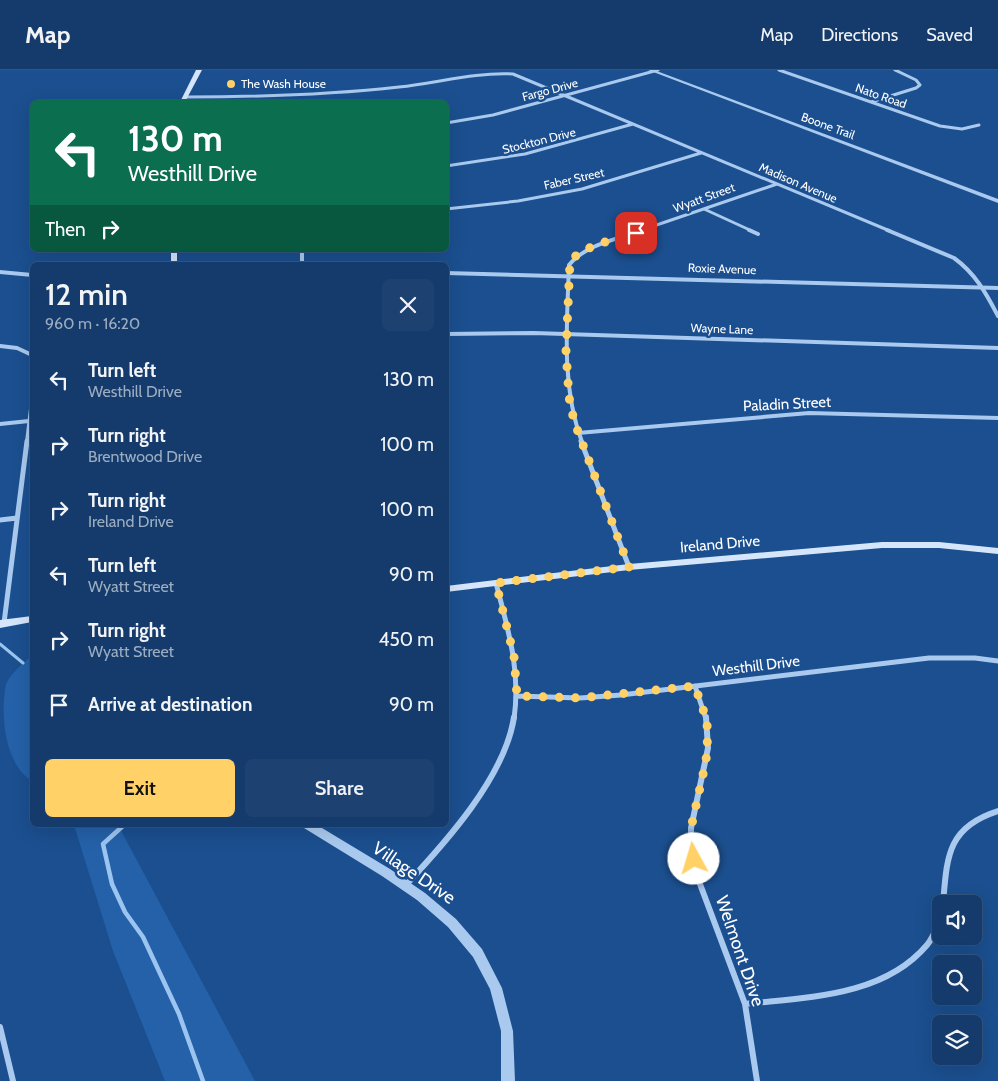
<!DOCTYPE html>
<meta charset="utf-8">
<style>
:root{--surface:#143b6b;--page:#1d4271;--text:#f1f3f6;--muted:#9dadc1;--line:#33557e;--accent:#ffd166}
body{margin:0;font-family:Cabin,sans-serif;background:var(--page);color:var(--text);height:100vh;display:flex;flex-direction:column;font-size:19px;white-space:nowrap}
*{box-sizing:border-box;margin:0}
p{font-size:16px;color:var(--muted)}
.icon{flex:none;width:28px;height:28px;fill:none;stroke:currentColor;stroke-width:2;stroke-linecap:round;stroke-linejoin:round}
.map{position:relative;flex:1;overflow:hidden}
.side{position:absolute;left:30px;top:192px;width:419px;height:565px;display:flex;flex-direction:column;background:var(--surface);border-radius:8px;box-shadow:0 5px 20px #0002,0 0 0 1px var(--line)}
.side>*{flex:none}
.guide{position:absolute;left:30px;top:30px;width:419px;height:152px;border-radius:8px;box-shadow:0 5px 20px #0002,0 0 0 1px var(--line);background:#0b6e4f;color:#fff;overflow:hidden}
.fabs{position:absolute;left:932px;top:825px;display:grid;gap:10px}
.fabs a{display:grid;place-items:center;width:50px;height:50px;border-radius:8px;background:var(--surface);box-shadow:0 5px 20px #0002,0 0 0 1px var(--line);font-size:25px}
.pin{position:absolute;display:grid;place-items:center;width:42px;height:42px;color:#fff;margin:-21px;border-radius:10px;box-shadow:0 2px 8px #0006}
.me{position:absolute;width:55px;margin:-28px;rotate:354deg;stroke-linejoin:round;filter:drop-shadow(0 0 4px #0008)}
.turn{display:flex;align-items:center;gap:18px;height:105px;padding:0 15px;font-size:22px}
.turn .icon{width:65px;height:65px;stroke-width:2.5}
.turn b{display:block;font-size:35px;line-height:42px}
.then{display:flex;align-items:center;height:48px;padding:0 15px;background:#0003;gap:10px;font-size:19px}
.round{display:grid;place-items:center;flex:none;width:52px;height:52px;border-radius:8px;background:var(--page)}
.overview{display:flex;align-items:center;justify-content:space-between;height:85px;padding:0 15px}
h1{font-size:30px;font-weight:600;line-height:38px}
.action{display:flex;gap:10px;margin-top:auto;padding:10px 15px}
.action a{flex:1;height:58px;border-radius:8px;background:var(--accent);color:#111;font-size:20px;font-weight:600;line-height:58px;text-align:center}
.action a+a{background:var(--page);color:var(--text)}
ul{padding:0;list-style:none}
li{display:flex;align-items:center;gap:15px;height:65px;padding:0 15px}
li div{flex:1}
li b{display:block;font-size:19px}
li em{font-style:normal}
header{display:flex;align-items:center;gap:30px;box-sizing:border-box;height:70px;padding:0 25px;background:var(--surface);border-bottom:1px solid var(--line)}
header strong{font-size:24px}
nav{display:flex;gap:28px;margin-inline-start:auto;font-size:18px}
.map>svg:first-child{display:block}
</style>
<header>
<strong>Map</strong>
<nav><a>Map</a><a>Directions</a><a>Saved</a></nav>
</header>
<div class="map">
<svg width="998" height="1011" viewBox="0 0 998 1011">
<rect width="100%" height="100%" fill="#1b4f8f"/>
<path fill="#2461a8" d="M32,586V711C4,694 0,643 6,614C11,603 23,593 32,586Z
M74,755H118L255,1011H165L113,881Z"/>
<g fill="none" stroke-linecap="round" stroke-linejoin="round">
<path stroke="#9cc4f0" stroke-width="3" d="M0,574L23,593"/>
<path stroke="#9cc4f0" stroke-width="4.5" d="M124,755L103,774L112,814L125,842L143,867L179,944L203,1011"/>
<path stroke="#a9c9ee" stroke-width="3" d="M779,0L940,56L962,59L979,55
M185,27C256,27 328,25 399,17C438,13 474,2 513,4L890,161
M871,32L916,18L920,15L916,10L895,0
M446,53L493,45L658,0
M446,96L525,84L633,54
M446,139L518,131L582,119L701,83
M704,139L752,161
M639,161L777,114"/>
<path stroke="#a9c9ee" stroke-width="4" d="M749,160L758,164
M887,160L954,188C975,203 986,223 998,246
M302,180V195
M446,264L534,263L998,278
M0,276L17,278L32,285
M0,354L29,351
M578,363L809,343L998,348
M27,372L32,330
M582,372C561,316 567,254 569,195C586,174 618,169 643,160"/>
<path stroke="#a9c9ee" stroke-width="5" d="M581,371L629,497
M0,450L17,448
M496,513C508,560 521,600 514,649
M4,553L27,371
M695,616L706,649
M517,626L580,628L621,625L929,588H975L998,591"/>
<path stroke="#a9c9ee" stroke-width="6" d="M706,647L708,678L691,758V772L700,814L745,934L757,1011
M405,816C445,773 505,707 514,647
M943,834C947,787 947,757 998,741
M745,934C807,927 883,927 927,875C933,868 937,857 941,848
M0,957L13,1011"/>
<path fill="#a9c9ee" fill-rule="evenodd" d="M648,0H654L998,129V133Z
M0,200L32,203V207L0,204Z
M446,201L998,216V220L446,205Z
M303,755H317L390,799L425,823L456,849L482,879L502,918L513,961L515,1011H501V961L490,919L473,887L448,857L417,830L382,806L304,758Z"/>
<path fill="#d6e6fa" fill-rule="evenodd" d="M196,0H202L185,32H180Z
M171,180H177V195H171Z
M882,472H939L998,478V484L939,478H882L629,500L446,522V516L629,494Z
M32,546V552L0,558V550Z"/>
</g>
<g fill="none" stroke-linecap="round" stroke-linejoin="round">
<path stroke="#ffd166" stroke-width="9" stroke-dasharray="0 16.2" d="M636,163C617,169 581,176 570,192L566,281L569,327L574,351L629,497L496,513L514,586L517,626L580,628L695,616L706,648L708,662L706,691L691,758L694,789"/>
</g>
<circle fill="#ffd166" stroke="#1b4f8f" stroke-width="2" cx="231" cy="14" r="5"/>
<g text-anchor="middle" stroke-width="5" stroke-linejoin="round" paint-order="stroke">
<g font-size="12" fill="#fff" stroke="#1b4f8f" text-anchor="start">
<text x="241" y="18">The Wash House</text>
</g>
<g font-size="12" fill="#fff" stroke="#1b4f8f">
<text transform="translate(550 20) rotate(-15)" y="4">Fargo Drive</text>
<text transform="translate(881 26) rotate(19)" y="4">Nato Road</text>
<text transform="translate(828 56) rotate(20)" y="4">Boone Trail</text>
<text transform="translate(539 71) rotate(-14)" y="4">Stockton Drive</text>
<text transform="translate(574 109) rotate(-13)" y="4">Faber Street</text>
<text transform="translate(798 113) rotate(23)" y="4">Madison Avenue</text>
<text transform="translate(704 128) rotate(-20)" y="4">Wyatt Street</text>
<text transform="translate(722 199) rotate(2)" y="4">Roxie Avenue</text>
<text transform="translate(722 259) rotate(2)" y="4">Wayne Lane</text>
</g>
<g font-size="15" fill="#fff" stroke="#1b4f8f">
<text transform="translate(787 334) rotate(-3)" y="5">Paladin Street</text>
<text transform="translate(720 474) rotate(-5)" y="5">Ireland Drive</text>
<text transform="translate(756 596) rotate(-7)" y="5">Westhill Drive</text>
</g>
<g font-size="18" fill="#fff" stroke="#1b4f8f">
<text transform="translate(414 803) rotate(34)" y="6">Village Drive</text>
<text transform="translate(740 881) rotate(71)" y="6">Welmont Drive</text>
</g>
</g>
</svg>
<div class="fabs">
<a><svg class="icon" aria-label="sound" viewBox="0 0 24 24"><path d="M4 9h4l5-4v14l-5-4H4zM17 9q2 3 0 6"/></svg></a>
<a><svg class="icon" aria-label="search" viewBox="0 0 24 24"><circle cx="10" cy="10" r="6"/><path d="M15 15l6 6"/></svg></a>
<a><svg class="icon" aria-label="layers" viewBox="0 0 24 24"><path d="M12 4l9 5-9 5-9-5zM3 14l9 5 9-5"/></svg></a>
</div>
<div class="pin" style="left:636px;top:163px;background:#d93025"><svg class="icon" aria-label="arrive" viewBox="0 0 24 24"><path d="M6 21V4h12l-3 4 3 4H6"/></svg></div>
<svg class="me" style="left:694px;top:789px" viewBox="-20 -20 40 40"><circle r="19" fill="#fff"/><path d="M0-13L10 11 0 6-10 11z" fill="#ffd166"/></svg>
<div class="guide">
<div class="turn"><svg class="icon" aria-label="left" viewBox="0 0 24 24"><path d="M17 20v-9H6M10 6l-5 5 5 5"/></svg><div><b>130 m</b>Westhill Drive</div></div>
<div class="then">Then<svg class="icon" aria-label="right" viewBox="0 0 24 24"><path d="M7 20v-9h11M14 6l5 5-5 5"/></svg></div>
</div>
<section class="side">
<div class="overview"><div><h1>12 min</h1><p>960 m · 16:20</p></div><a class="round"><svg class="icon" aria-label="close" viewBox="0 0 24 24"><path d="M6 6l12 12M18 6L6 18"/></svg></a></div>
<ul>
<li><svg class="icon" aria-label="left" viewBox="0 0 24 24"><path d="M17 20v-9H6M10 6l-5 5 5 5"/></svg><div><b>Turn left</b><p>Westhill Drive</p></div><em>130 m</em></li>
<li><svg class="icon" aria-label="right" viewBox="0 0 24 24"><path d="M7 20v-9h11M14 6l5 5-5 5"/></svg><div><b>Turn right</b><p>Brentwood Drive</p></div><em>100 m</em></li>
<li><svg class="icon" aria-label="right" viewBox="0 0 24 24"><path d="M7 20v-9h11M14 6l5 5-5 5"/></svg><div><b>Turn right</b><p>Ireland Drive</p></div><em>100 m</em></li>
<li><svg class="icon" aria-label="left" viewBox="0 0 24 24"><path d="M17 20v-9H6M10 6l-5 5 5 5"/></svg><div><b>Turn left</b><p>Wyatt Street</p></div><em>90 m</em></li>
<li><svg class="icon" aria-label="right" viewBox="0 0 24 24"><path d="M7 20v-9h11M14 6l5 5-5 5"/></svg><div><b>Turn right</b><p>Wyatt Street</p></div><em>450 m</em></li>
<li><svg class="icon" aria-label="arrive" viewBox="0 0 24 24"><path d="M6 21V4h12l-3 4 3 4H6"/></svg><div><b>Arrive at destination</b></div><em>90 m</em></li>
</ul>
<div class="action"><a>Exit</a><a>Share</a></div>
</section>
</div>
